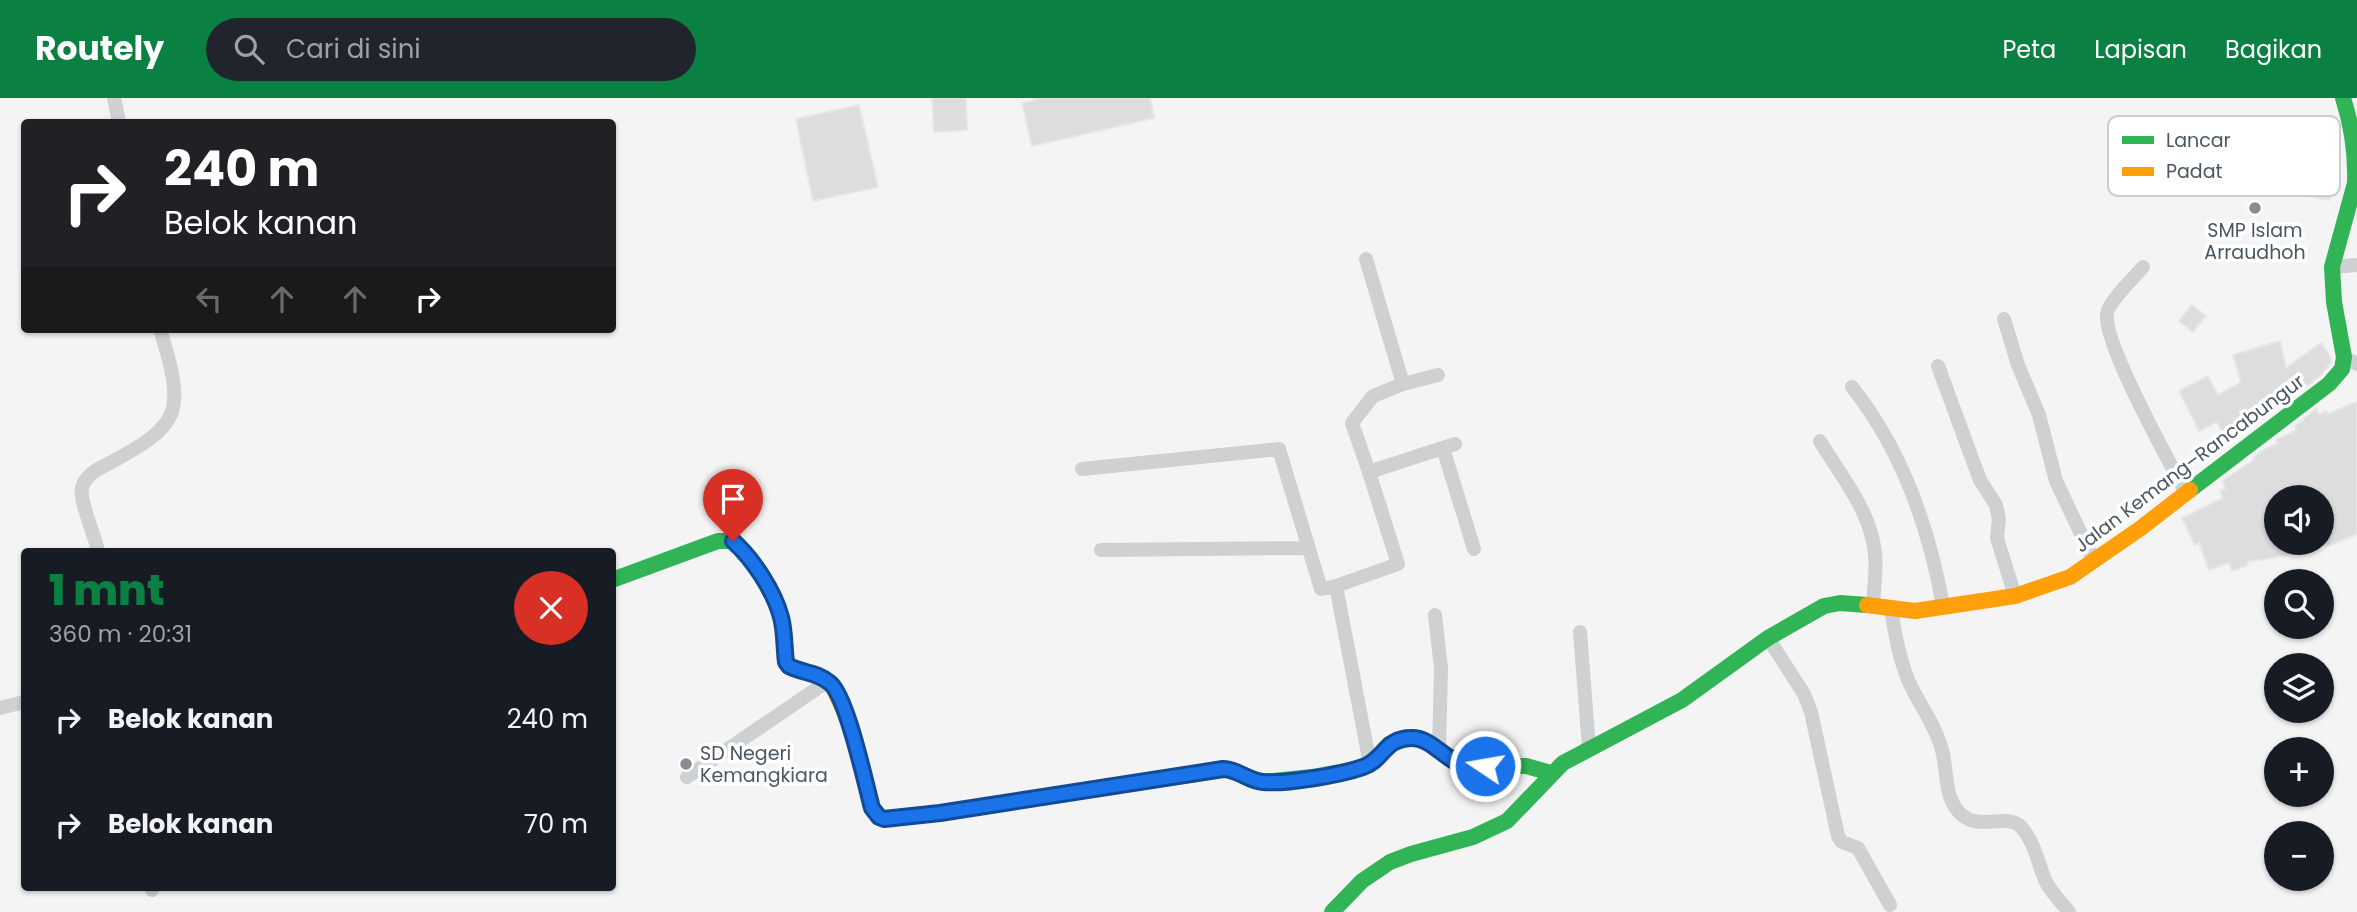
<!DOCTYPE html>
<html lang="id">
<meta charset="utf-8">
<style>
:root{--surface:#171b24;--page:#20242c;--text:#f1f3f6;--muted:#9ea1a6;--accent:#0b8043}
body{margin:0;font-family:Poppins,sans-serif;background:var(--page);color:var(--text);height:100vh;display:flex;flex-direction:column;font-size:26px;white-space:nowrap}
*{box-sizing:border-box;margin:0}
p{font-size:23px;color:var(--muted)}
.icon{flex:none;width:38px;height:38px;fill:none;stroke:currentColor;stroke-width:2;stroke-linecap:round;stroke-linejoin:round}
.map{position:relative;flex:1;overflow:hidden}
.side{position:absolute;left:21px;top:450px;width:595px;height:343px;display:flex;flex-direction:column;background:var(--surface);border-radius:7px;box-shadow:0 2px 5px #0004}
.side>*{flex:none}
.hud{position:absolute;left:21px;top:21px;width:595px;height:214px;border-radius:7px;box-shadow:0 2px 5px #0004;background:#202124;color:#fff;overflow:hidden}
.buttons{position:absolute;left:2264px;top:387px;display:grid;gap:14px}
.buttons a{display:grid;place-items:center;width:70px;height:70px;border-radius:50%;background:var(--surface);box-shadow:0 2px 5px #0004;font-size:35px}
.pin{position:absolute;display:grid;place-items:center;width:60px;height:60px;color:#fff;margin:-72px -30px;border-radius:50% 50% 50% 0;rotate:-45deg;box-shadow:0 0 7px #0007}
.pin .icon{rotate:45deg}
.me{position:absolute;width:77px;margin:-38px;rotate:282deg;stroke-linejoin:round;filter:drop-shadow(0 0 5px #0008)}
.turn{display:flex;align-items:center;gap:24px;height:147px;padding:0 28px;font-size:32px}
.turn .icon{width:91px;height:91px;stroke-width:2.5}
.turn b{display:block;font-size:49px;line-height:60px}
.lanes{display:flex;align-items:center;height:66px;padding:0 28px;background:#0003;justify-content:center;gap:35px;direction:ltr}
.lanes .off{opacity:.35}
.round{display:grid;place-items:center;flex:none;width:74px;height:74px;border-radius:37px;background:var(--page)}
.overview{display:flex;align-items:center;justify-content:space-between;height:119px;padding:0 28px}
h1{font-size:42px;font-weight:800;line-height:52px;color:var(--accent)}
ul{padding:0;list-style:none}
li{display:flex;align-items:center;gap:21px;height:105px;padding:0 28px}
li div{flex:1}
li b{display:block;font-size:26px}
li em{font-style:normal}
header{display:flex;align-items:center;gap:42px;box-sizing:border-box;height:98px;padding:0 35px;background:var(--accent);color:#fff}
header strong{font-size:33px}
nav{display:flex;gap:38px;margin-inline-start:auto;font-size:24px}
.search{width:490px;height:63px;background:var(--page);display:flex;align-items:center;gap:18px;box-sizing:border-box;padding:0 24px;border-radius:38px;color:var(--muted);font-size:26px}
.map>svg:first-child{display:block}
</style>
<header>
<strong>Routely</strong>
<div class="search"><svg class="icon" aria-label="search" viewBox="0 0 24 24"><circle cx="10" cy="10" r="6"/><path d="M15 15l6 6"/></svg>Cari di sini</div>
<nav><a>Peta</a><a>Lapisan</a><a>Bagikan</a></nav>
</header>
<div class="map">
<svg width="2357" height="814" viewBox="0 0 2357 814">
<rect width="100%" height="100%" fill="#f4f4f4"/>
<path fill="#ddddde" stroke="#e5e6e7" stroke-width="2" d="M932,0H966L967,32L934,34Z
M1042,0H1150L1154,20L1032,48L1022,5Z
M859,7L878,89L813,103L796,21Z
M2329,41L2335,74L2330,102L2311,99L2313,92L2281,97L2278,79L2306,74L2301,46Z
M2192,207L2206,218L2193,234L2179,223Z
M2280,243L2286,270L2321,245L2331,260L2330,266L2321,277L2282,307L2278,301L2263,314L2235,329L2237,332L2224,338L2217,324L2199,333L2179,293L2208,278L2218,297L2241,284L2233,257Z
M2357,304V436L2326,449L2322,442V422L2328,419L2322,406V399H2277V444H2288L2290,457L2247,464L2248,467L2232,473L2229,465L2209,472L2199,445L2195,447L2182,420L2223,400L2220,393L2226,391L2222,383L2254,362L2253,360L2261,353L2278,345L2276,342L2297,332L2295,328L2316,311L2319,317L2326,313L2328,316Z"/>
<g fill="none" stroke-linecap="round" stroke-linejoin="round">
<path stroke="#ced0d2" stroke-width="14" d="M114,0L119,24
M1366,161L1403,286
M2143,169C2135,179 2108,204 2107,216C2103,245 2169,363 2186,395
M2332,169L2357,167
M2004,221L2018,267L2039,317L2056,383L2094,463
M2344,259L2357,266
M1938,268L1980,382L1996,407L1999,421L1997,440L2015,498
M1852,289C1902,352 1929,429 1943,508
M1820,343C1839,375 1865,406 1873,443C1878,464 1874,487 1873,508
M1443,350L1474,451
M1082,371L1279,351L1321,491L1336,488
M1369,374L1352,325L1373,298L1403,286L1438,277
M1101,452L1308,450
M98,453C95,438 79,402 82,390C84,380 95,372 104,368C182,327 186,316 160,231
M1891,511C1895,536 1899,560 1909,584C1919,606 1936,628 1942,652C1948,673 1943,701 1962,717C1980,733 2010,714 2022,730C2035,745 2038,766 2046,784C2051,794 2061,804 2069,814
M1435,517L1441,570L1439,652
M1580,534L1589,650
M1768,540L1804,596L1811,614L1838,738L1842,744L1858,750L1890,807
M0,610L24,604
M1370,666L1336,488L1398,466L1369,374L1455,346
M687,679L828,583
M151,789L152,792"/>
<path stroke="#30b455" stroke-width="16" d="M2190,392L2329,286L2342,271L2344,259L2334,204L2332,169L2355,85C2356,55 2352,28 2343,0
M612,482L718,443H731C755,459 777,497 782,526C785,538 785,551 786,564L789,568L820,579L832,587
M1228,671L1262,684L1312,679L1362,670L1375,662L1389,646L1411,640L1423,642L1463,667L1526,668L1551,675
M1332,814L1362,783L1390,764L1411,756L1473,739L1507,723L1563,665L1682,602L1768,540L1824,508L1840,505L1867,507"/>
<path stroke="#ff9f0a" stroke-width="16" d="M1867,507L1915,513L2015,498L2070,479L2141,430L2190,392
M832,587L849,624L872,710L879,719L884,721L940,715L1228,671"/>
</g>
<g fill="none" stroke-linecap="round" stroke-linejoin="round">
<g stroke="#114b97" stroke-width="18">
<path id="route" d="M733,443C753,461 774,493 781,519C785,534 784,549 786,564L789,568C802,575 817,574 830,585C847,599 865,684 872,710L879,719L884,721L940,715L1223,671C1238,671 1248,683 1263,684C1287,686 1340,677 1363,669C1384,662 1384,640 1412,640C1430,640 1442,658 1458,665C1466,669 1476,667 1485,668"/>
</g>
<use href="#route" stroke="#1a73e8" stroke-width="12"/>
</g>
<g fill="#868d94" stroke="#fff" stroke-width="2.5">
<circle cx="2255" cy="110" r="7"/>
<circle cx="686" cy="666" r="7"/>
</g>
<g text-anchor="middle" stroke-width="7" stroke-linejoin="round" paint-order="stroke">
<g font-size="19" fill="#4a5661" stroke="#fff">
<text x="2255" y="139">SMP Islam<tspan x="2255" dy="22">Arraudhoh</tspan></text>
<text x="700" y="662" text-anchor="start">SD Negeri<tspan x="700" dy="22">Kemangkiara</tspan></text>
</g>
<g font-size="19" fill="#4a5661" stroke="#fff">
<text transform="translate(2189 365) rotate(-37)" y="7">Jalan Kemang–Rancabungur</text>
</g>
</g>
<rect x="2108" y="18" width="232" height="80" rx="10" fill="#fff" stroke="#c9ccd0" stroke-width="2"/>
<rect x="2122" y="38" width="32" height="8" fill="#30b455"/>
<rect x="2122" y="69" width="32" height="9" fill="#ff9f0a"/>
<g font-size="19" fill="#4a5661">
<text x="2166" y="49">Lancar</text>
<text x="2166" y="80">Padat</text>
</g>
</svg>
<div class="buttons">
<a><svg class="icon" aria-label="sound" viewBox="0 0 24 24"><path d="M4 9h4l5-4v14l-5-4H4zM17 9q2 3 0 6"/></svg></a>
<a><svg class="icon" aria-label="search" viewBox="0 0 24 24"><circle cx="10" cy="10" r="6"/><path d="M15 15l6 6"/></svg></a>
<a><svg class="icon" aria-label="layers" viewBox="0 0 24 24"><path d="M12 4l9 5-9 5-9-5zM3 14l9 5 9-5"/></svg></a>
<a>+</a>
<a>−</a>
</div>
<div class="pin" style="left:733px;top:443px;background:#d93025"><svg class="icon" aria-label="arrive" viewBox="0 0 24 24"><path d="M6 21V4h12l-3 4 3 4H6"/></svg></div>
<svg class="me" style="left:1485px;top:668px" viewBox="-20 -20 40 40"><circle r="17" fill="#1a73e8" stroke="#fff" stroke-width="3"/><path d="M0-11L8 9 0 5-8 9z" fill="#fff"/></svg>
<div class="hud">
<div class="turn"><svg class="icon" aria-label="right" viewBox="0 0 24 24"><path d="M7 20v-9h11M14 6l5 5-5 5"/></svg><div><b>240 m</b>Belok kanan</div></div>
<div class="lanes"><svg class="icon off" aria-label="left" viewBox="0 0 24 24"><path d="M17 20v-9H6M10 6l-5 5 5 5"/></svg><svg class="icon off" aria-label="ahead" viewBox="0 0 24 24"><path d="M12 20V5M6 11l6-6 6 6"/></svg><svg class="icon off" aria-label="ahead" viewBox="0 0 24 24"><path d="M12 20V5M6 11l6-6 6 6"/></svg><svg class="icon" aria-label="right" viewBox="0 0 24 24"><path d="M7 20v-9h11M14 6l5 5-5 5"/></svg></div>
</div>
<section class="side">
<div class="overview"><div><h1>1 mnt</h1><p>360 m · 20:31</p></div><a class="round" style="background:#d93025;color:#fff"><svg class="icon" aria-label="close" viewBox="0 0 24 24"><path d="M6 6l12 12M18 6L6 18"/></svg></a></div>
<ul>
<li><svg class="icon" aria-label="right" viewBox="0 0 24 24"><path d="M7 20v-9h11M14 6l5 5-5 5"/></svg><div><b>Belok kanan</b></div><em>240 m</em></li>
<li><svg class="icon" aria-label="right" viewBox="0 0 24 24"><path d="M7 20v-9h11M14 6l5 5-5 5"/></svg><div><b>Belok kanan</b></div><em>70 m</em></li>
</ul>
</section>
</div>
